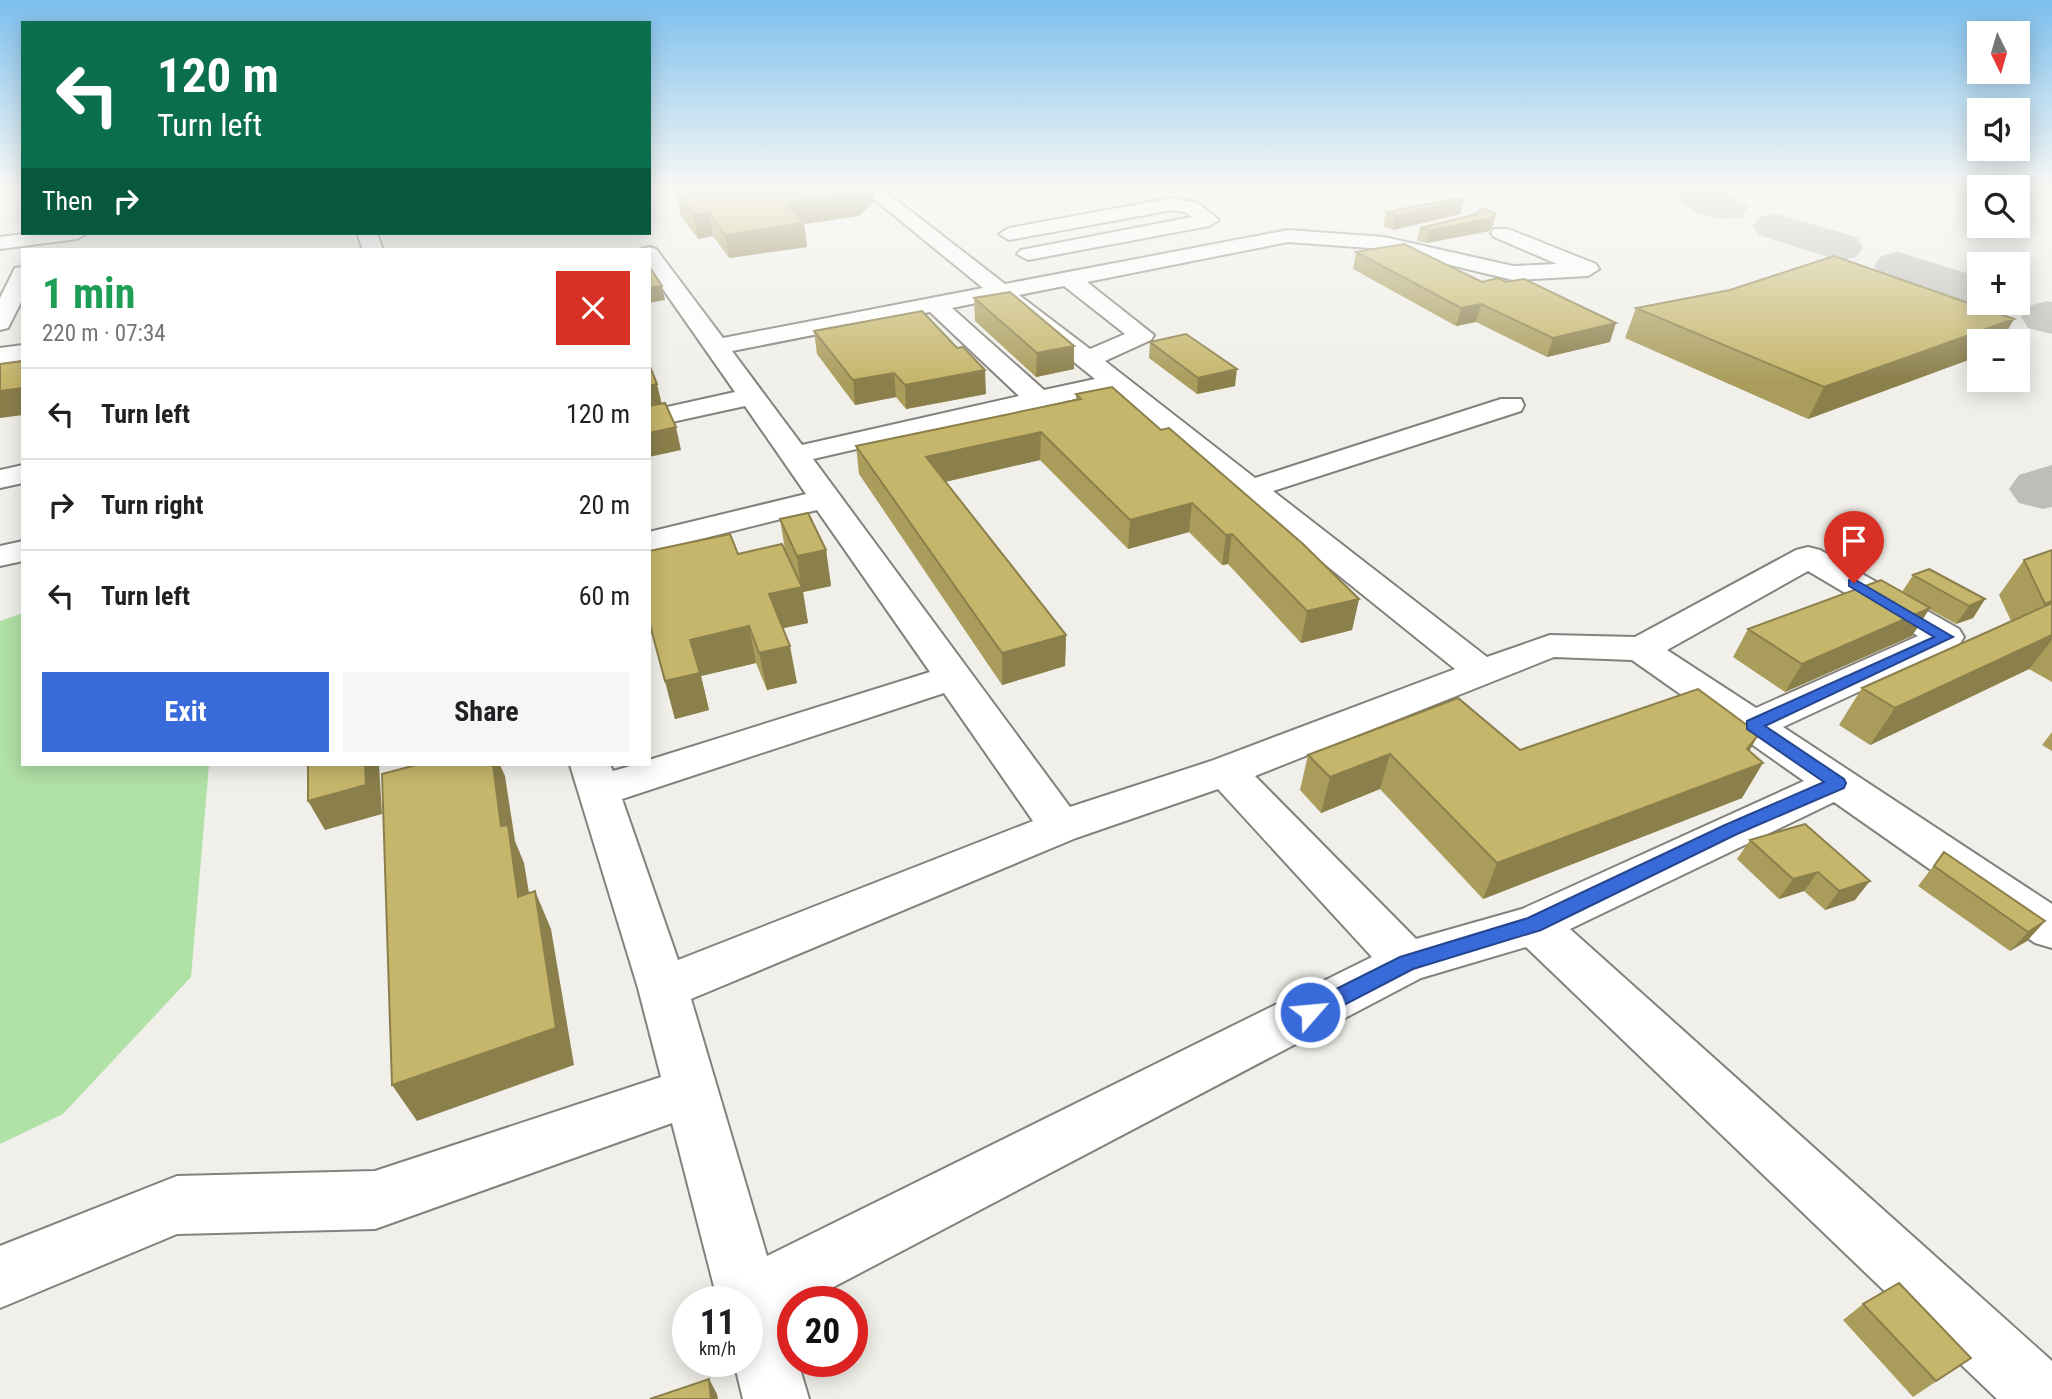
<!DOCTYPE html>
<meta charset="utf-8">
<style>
:root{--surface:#fff;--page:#f6f6f6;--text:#202124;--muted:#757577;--line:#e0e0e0;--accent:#396ada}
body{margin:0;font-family:"Roboto Condensed",sans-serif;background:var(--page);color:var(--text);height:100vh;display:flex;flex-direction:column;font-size:26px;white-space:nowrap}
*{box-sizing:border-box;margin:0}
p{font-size:23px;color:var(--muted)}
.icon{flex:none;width:38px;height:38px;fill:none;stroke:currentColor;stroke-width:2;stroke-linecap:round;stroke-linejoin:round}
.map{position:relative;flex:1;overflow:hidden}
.details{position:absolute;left:21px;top:248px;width:630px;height:518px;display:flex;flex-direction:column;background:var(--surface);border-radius:0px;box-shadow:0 4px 18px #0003}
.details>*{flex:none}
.guide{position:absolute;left:21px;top:21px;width:630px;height:214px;border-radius:0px;box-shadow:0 4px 18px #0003;background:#0b6e4f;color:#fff;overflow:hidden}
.needle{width:46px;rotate:175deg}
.fabs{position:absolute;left:1967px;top:21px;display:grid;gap:14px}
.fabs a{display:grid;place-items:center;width:63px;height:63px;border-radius:0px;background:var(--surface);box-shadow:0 4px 18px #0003;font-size:35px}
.speed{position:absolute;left:672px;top:1286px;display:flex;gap:14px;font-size:35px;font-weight:700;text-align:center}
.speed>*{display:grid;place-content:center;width:91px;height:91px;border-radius:50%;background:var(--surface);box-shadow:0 4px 18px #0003;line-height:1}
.speed small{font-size:18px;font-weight:400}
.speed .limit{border:10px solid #d22;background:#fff;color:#111}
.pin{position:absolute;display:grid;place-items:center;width:60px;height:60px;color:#fff;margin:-72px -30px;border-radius:50% 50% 50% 0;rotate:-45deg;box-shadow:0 0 7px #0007}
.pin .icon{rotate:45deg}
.me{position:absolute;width:77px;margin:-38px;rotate:63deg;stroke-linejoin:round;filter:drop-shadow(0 0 5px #0008)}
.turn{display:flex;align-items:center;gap:24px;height:147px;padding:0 21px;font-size:32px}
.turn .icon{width:91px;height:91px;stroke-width:2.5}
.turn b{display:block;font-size:49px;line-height:60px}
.then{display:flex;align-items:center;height:66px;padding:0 21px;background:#0003;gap:14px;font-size:26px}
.round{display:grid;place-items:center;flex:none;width:74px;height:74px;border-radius:0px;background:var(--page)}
.summary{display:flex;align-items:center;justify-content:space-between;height:119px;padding:0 21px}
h1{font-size:42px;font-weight:700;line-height:52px;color:#1e9e55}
.primary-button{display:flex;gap:14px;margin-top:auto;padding:14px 21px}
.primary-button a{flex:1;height:80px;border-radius:0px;background:var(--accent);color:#fff;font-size:28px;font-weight:700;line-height:80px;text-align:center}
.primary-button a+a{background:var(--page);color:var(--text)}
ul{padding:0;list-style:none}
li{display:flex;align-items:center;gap:21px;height:91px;padding:0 21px;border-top:2px solid var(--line)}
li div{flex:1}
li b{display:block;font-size:26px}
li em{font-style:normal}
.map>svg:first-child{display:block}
</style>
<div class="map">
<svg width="2052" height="1399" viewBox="0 0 2052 1399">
<rect width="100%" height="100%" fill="#f0efe9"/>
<path fill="#b0e1a6" d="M23,613V765H209L191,977L63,1114L0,1144V621Z"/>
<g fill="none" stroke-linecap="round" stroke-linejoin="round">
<path fill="#bebdb8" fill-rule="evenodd" d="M1667,185C1694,185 1731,183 1748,208L1742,217C1713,224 1682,210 1667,185Z
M1775,213L1856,237L1863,247L1856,257L1840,261L1759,235L1753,226L1759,217Z
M1898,252L1979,277V303H1997L1979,308L1881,276L1874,266L1881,256Z
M2047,301L2052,302V334L2028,328L2021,317L2028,306Z
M2052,465V507L2043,509L2019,503L2009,489L2019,475Z"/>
<g stroke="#82817c" stroke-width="4">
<path id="minor" d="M857,185H877L1005,284L1288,230L1384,237L1513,266L1557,264L1494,237L1491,233L1494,229H1508L1596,264L1599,269L1588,276L1513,280L1384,249L1288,242L1087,282L1154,335L1151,340L1105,361L1255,478L1501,399H1521L1524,405L1521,411L1273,491L1487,657L1550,635L1635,637L1796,550L1808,547L1820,550L1959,629L1964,637L1959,645L1783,727L2052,904V948L2035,943L1834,802L1570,929L2052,1361V1399H1997L1526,947L1421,978L805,1302H793V1308L784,1313L793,1344V1362H798L809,1399H743L734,1362H747V1302H718L672,1123L375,1229L177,1234L0,1308V1246L177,1176L375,1171L661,1077L638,988L570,765H610L613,771L634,765H649V760L930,672L817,510L649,552V532L806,494L745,406L649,427V411L735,392L649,269V250H640L649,247L656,249L723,338L983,288ZM1064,286L1125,334L1090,349L1019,295ZM996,299L1095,379L1044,390L952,308ZM930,312L1019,396L802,445L732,351ZM1110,391L1455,669L1211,761L1070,807L813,459ZM1808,571L1918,636L1756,708L1667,650ZM1554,657L1632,660L1804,781L1522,909L1416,939L1255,776ZM944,693L1033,821L678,960L622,799ZM1218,789L1372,957L767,1256L691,999L1076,838Z
M1172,198L1198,203L1219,220L1209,226L1028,260L1017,254L1021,250L1192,217L1185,212L1172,210L1009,240L999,234L1009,228Z
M32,233H87L77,239L0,249V237Z
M357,233H377L383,250H363Z
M23,267V298L8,328L0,330V298L15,268Z
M23,345V360L0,364V348Z
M23,465V483L0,488V470Z
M23,541V561L0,566V546Z"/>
</g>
<use href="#minor" fill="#fff" fill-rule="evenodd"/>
</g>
<path fill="#aa9d5c" d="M671,185H872L873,202L859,216L804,224L807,247L729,258L713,236L698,239L680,214L676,192Z
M1464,200L1460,214L1393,230L1383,226L1386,212Z
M1496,214L1492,227L1489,231L1427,243L1417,241L1420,228Z
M1356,252L1482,282L1610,342L1547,357L1476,322L1456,326L1353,269Z
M974,298L1074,369L1036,377L975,321Z
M1636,308L2014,319L2001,341H1979V356L1808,419L1625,338Z
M814,331L986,394L906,409L896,397L855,405L817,354Z
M1150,342L1235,386L1197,394L1149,358Z
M1076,394L1161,430L1359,599L1352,630L1301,643L1228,564L1222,565L1189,532L1128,549L1040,460L945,482L1066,635L1065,666L1002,685L859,474L856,446L1076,400Z
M780,519L826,550L831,586L803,592L808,623L783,628L797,683L767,690L756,663L701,676L709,710L675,719L652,633L649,634V551L738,554L785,550Z
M2052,550V682L2029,669L1870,745L1839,725L1862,688L2011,621L1999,595L2024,560Z
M1913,575L1985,599L1973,618L1956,624L1929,609L1912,636L1785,692L1733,657L1748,629L1902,592Z
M2052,732V751L2042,745Z
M1520,750L1749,751L1742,798L1483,899L1380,789L1321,813L1300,790L1308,755Z
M1805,824L1855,900L1825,910L1804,891L1779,899L1737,859L1750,840Z
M1944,852L2045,921L2027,941L2010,951L1918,886Z
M1863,1304L1971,1358L1913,1397L1843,1320Z"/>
<path fill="#8b7f4b" d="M867,185H872L873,202L859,216L804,224L807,247L729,258L725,235L785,203Z
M1464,200L1460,214L1393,230L1396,216Z
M709,213L713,236L698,239L694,215Z
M1496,214L1492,227L1489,231L1427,243L1430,230Z
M662,286L665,300L649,303V288Z
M1481,304L1476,322L1456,326L1461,308Z
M2014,319L2001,341H1979V356L1808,419L1824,387Z
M1616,323L1610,342L1547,357L1553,338Z
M1074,346V369L1036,377L1037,353Z
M1237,369L1235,386L1197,394L1198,378Z
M985,370L986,394L906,409L905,385Z
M894,373L896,397L855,405L853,380Z
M657,384L662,405L649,409V386Z
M23,388V415L0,418V391Z
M676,427L681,450L649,457V433Z
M1041,432L1040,460L927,486L926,457Z
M1192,503L1189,532L1128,549L1130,520Z
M1232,534L1228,564L1222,565L1226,535Z
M826,550L831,586L803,592L808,623L775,630L769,594L801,587L797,556Z
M1359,599L1352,630L1301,643L1307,611Z
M1985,599L1973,618L1956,624L1969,606Z
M1930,608L1912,636L1785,692L1802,664Z
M749,626L756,663L701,676L709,710L675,719L665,681L690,640Z
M1066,635L1065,666L1002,685V653Z
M2052,635V640L2029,669L1870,745L1895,708Z
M790,646L797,683L767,690L759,653Z
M1759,734L1739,769L1763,763L1742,798L1483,899L1497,863L1747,749Z
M1390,754L1380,789L1321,813L1330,777Z
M365,765H379L382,814L325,830L308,801Z
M493,765H500L505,776L515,841L524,863L536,935L518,897L501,826Z
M1818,872L1804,891L1779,899L1793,879Z
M1870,881L1855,900L1825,910L1839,891Z
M535,891L551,929L574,1065L417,1121L392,1085Z
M2045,921L2027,941L2010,951L2028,932Z
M709,1379L717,1394L718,1399H711Z"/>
<path fill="#c6b66b" stroke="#8b7f4b" stroke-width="2" d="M682,185H867L857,194L785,203L804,223L725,235L709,213L694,215L676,191L686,190Z
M1458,198L1464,200L1396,216L1386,212Z
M1482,208L1496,214L1493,218L1430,230L1420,228L1477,214Z
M1404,244L1482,282L1498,278L1506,282L1524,279L1616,323L1553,338L1481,304L1461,308L1356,252Z
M1834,256L2014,319L1824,387L1636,308L1730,290Z
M649,266L662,286L649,288Z
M1010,292L1074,346L1037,353L974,298Z
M922,311L957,348L963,347L985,370L905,385L894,373L853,380L814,331Z
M1186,334L1237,369L1198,378L1150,342Z
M23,361V388L0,391V364Z
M649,364L657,384L649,386Z
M1112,387L1161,430L1169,428L1303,544L1359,599L1307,611L1232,534L1226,535L1192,503L1130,520L1041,432L926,457L1066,635L1002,653L856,446L1081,399L1076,394Z
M665,403L676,427L649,433V406Z
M808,513L826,550L797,556L780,519Z
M730,534L738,554L782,544L802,587L769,594L790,646L759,653L749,626L690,640L700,673L665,681L649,621V551Z
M2052,550V601L2045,604L2024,560Z
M1929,569L1985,599L1969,606L1913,575Z
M1881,580L1930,608L1802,664L1748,629Z
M2052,603V635L1895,708L1862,688Z
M1698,689L1759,734L1747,749L1763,763L1497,863L1390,754L1330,777L1308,755L1458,698L1520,750Z
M308,765H365L366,785L308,801Z
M416,765H493L501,826L508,825L518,897L535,891L556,1028L392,1085L382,774Z
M1805,824L1870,881L1839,891L1818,872L1793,879L1750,840Z
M1944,852L2045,921L2028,932L1934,866Z
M1899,1283L1971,1358L1936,1381L1863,1304Z
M709,1379L711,1399H650Z"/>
<linearGradient id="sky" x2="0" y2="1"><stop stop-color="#7cbfed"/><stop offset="0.49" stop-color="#f8f8f5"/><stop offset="1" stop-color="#f8f8f5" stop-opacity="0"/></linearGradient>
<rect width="2052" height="381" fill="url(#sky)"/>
<path fill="#396ada" stroke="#25458e" stroke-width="2" d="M1854,579L1953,637L1765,726L1844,779L1846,783L1844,788L1737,834L1541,930L1413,969L1317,1019L1310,1021L1302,1019L1299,1012L1302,1006L1400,957L1528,918L1725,825L1824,782L1747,729V721L1934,637L1849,586V580Z"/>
</svg>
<div class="fabs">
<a><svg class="needle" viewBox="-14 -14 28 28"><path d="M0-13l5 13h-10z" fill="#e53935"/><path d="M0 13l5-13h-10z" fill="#757577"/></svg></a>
<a><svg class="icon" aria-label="sound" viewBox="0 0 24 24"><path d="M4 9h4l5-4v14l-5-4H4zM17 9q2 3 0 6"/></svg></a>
<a><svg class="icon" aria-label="search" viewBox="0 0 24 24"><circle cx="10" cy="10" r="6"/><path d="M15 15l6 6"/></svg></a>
<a>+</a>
<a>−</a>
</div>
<div class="speed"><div>11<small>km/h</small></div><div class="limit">20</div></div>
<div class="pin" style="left:1854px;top:583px;background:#d93025"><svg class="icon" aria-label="arrive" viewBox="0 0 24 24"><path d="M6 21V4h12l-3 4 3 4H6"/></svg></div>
<svg class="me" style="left:1310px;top:1012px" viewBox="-20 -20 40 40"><circle r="17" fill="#396ada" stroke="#fff" stroke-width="3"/><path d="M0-11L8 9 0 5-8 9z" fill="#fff"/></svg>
<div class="guide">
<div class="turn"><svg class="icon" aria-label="left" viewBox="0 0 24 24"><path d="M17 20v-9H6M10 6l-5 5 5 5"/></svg><div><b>120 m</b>Turn left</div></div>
<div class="then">Then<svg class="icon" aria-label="right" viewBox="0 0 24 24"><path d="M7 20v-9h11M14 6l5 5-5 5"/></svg></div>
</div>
<section class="details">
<div class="summary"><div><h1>1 min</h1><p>220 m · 07:34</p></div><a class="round" style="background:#d93025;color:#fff"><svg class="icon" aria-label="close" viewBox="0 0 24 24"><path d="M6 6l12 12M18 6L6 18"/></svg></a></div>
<ul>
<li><svg class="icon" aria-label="left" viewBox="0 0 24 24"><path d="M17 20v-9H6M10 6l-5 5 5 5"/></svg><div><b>Turn left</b></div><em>120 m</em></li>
<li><svg class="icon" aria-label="right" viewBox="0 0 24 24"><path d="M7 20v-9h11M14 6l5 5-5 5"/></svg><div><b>Turn right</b></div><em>20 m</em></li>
<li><svg class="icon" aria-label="left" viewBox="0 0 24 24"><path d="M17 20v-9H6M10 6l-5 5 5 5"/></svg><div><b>Turn left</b></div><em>60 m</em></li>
</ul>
<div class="primary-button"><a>Exit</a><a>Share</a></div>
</section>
</div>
